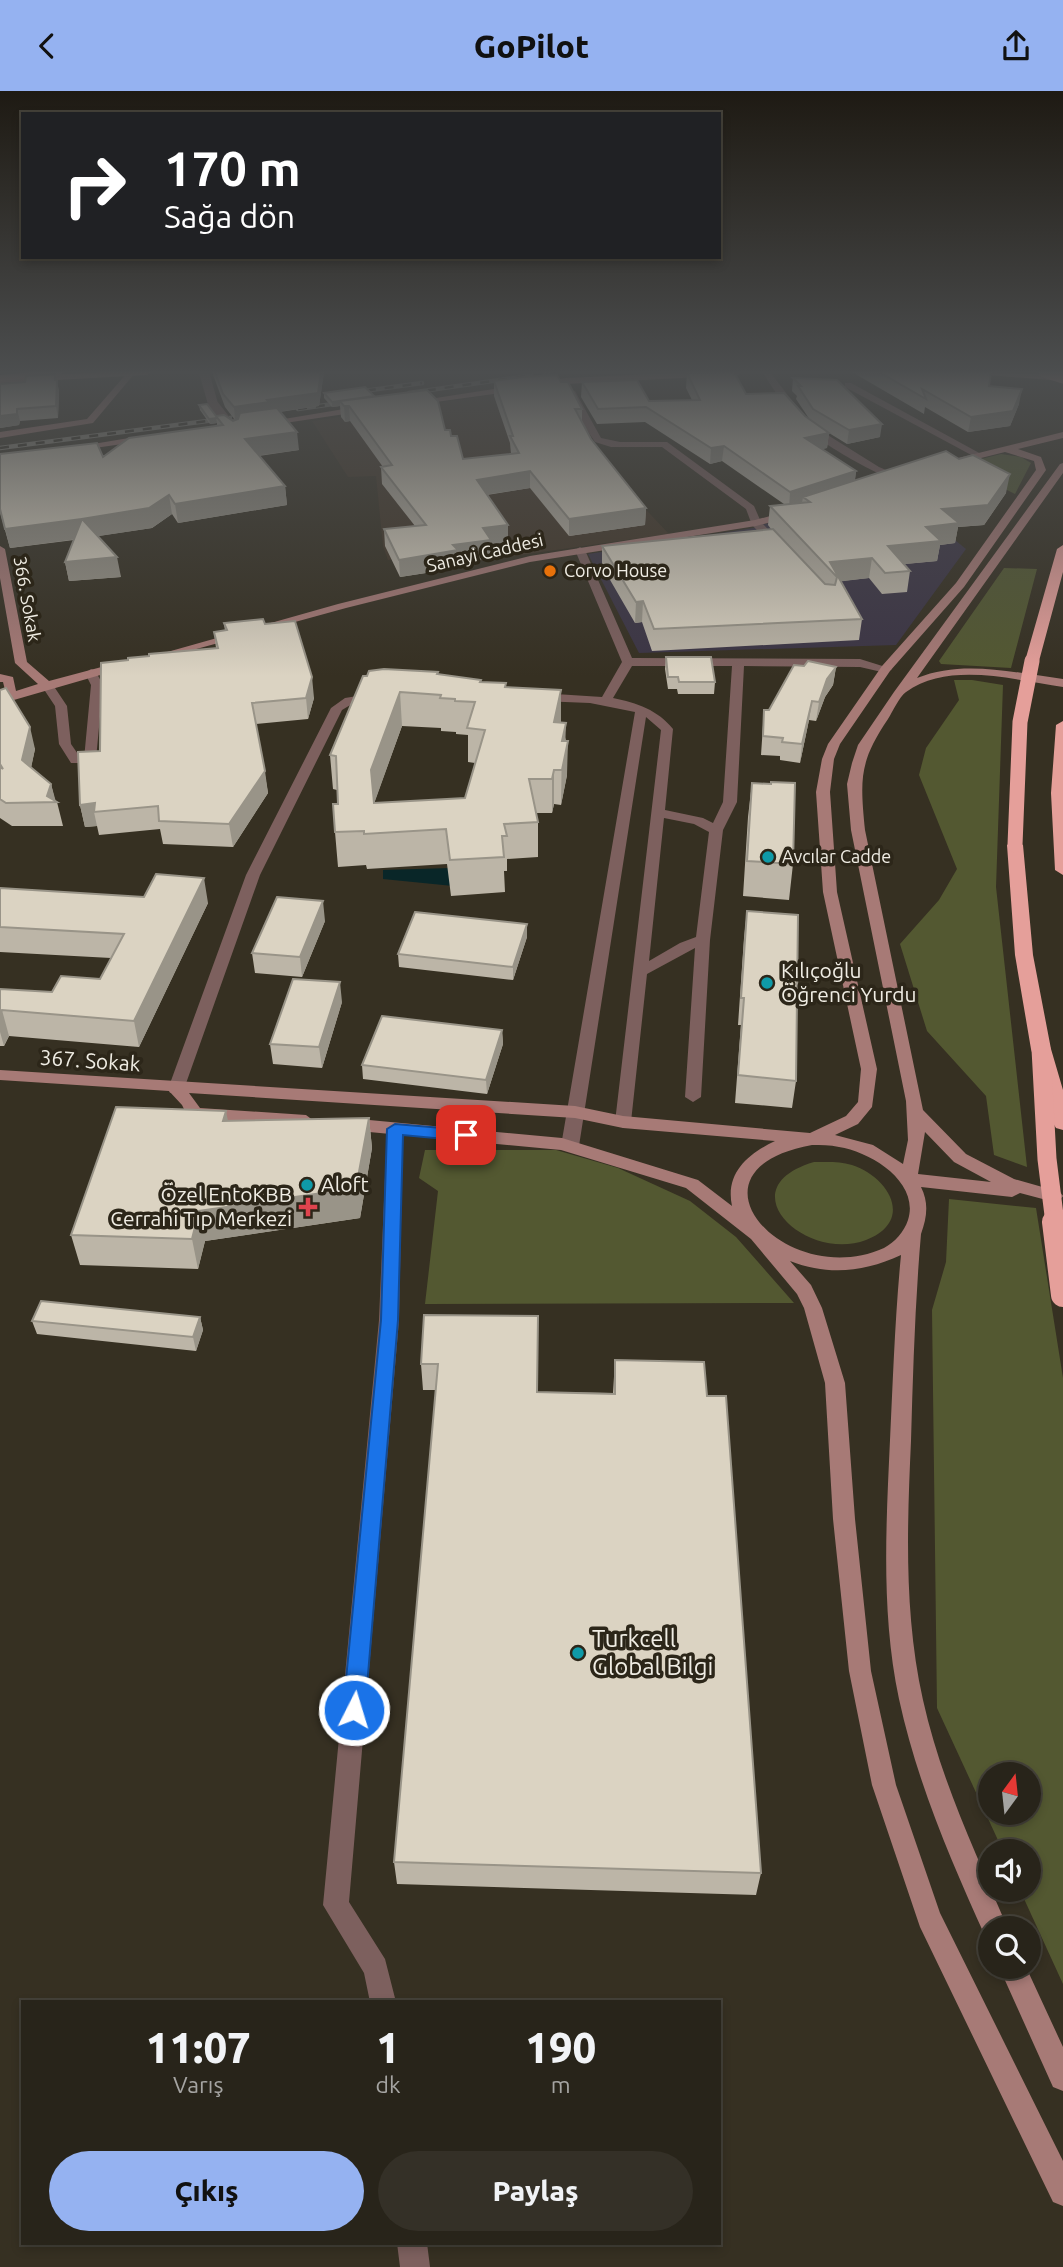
<!DOCTYPE html>
<html lang="tr">
<meta charset="utf-8">
<style>
:root{--surface:#28241a;--page:#343027;--text:#f1f3f6;--muted:#a5a4a2;--line:#444139;--accent:#95b2f1}
body{margin:0;font-family:Ubuntu,sans-serif;background:var(--page);color:var(--text);height:100vh;display:flex;flex-direction:column;font-size:26px;white-space:nowrap}
*{box-sizing:border-box;margin:0}
p{font-size:23px;color:var(--muted)}
.icon{flex:none;width:38px;height:38px;fill:none;stroke:currentColor;stroke-width:2;stroke-linecap:round;stroke-linejoin:round}
.map{position:relative;flex:1;overflow:hidden}
.side{position:absolute;left:21px;top:1909px;width:700px;height:245px;display:flex;flex-direction:column;background:var(--surface);border-radius:0px;box-shadow:0 4px 10px #0003,0 0 0 2px var(--line)}
.side>*{flex:none}
.top-card{position:absolute;left:21px;top:21px;width:700px;height:147px;border-radius:0px;box-shadow:0 4px 10px #0003,0 0 0 2px var(--line);background:#202124;color:#fff;overflow:hidden}
.needle{width:46px;rotate:15deg}
.controls{position:absolute;left:978px;top:1671px;display:grid;gap:14px}
.controls a{display:grid;place-items:center;width:63px;height:63px;border-radius:50%;background:var(--surface);box-shadow:0 4px 10px #0003,0 0 0 2px var(--line);font-size:35px}
.pin{position:absolute;display:grid;place-items:center;width:60px;height:60px;color:#fff;margin:-30px;border-radius:14px;box-shadow:0 4px 10px #0006}
.me{position:absolute;width:77px;margin:-38px;rotate:5deg;stroke-linejoin:round;filter:drop-shadow(0 0 5px #0008)}
.turn{display:flex;align-items:center;gap:24px;height:147px;padding:0 28px;font-size:32px}
.turn .icon{width:91px;height:91px;stroke-width:2.5}
.turn b{display:block;font-size:49px;line-height:60px}
.eta{display:flex;justify-content:space-evenly;align-items:center;height:119px;text-align:center}
.eta b{font-size:42px;font-weight:800;line-height:49px}
.cta{display:flex;gap:14px;margin-top:auto;padding:14px 28px}
.cta a{flex:1;height:80px;border-radius:42px;background:var(--accent);color:#111;font-size:28px;font-weight:800;line-height:80px;text-align:center}
.cta a+a{background:var(--page);color:var(--text)}
header{display:flex;justify-content:space-between;align-items:center;height:91px;padding:0 28px;background:var(--accent);color:#111;font-size:32px;font-weight:800}
.map>svg:first-child{display:block}
</style>
<header><svg class="icon" aria-label="back" viewBox="0 0 24 24"><path d="M15 5l-7 7 7 7"/></svg>GoPilot<svg class="icon" aria-label="share" viewBox="0 0 24 24"><path d="M12 15V3M7 8l5-5 5 5M5 13v7h14v-7"/></svg></header>
<div class="map">
<svg width="1063" height="2176" viewBox="0 0 1063 2176">
<rect width="100%" height="100%" fill="#363022"/>
<path fill="#3c3545" d="M877,397L900,404L966,458L896,554L639,562L588,463L753,437Z"/>
<path fill="#433627" d="M560,294L586,355L669,443L456,473L448,460L388,469L383,455L376,385L348,386L312,330Z"/>
<path fill="#535831" fill-rule="evenodd" d="M1001,363L1021,366L1031,372L1015,403L973,382L977,369Z
M1004,477L1037,478L1011,577L941,573L939,570Z
M954,589H972L1003,594L996,796L1027,1076L994,1064L986,1005L927,940L900,853L939,809L957,778L919,684L926,657L959,609Z
M425,1059H556L618,1077L690,1110L736,1146L794,1212L425,1213L438,1100L419,1087Z
M814,1071C827,1071 839,1070 852,1074C889,1086 915,1130 866,1149C806,1172 726,1097 814,1071Z
M949,1108L1036,1117L1063,1287V1893L1020,1799H1029V1760H1003L937,1617L932,1219L946,1171ZM990,1684H1029V1722H990Z"/>
<path fill="#092628" d="M451,777L453,795L383,788V779Z"/>
<g fill="none" stroke-linecap="round" stroke-linejoin="round">
<path fill="#7d605e" fill-rule="evenodd" d="M762,281H770L810,333L879,376L900,385V389C884,390 819,350 805,338C788,324 775,299 762,281Z
M845,292H851L983,364L975,366L845,296Z
M568,298L575,300L601,347L620,351H667L754,415L761,431L783,454V458H775L752,434L746,418L662,356H611L595,351L583,333Z
M580,456L585,459L632,567L860,568L892,578L886,582L860,576L744,575L737,711L723,739L710,849L701,1006L693,1011L685,1006L695,857L647,883L631,1031L623,1037L615,1031L661,639L646,626L579,1055L570,1061L561,1055L635,621L590,612L540,610L534,606L540,602L602,606L622,571L575,459ZM632,575H732L723,711L713,732L703,727L665,719L673,638C658,619 637,612 613,607ZM664,727L694,733L709,741L696,846L680,852L649,870Z
M91,578L95,579L103,594L96,668L90,672L84,668L91,594L85,582Z
M47,590L51,591L67,615L71,653L82,669L81,672H71L59,653L55,615L41,594Z
M376,602L382,606L380,609L352,613L342,619L260,784L184,998L182,1002H170L168,998L246,784L331,617L345,607Z
M395,1032L403,1038L399,1229L349,1811L385,1868L396,1911H370L364,1882L323,1814L379,1229L387,1038Z
M397,2152H427L430,2176H400Z"/>
<path fill="#a77a76" fill-rule="evenodd" d="M128,281L135,282L93,332L0,347V341L87,328Z
M695,281H742L738,284L566,293L414,314L410,311L566,287Z
M982,281L1063,284V290L986,284Z
M362,315L365,316V320L265,335L260,332Z
M1063,341V347L1018,358L1041,366L1046,379L964,496L890,580L840,653L834,668L830,701L837,801L877,978L872,1016L858,1033L835,1044L873,1054L903,1073L908,1049L906,1010L851,739L847,693L852,672L858,654L894,601L1060,373L1063,372V382L917,587C963,568 1015,582 1063,588V596C1015,589 949,570 906,601C899,606 893,620 888,628C859,671 860,688 865,739L923,1019L966,1063L1014,1088L1060,1101L1063,1105L1060,1109L1054,1111L1020,1102L1012,1106L921,1096C929,1112 927,1126 921,1143C915,1212 913,1281 911,1350C907,1436 904,1524 923,1609C941,1690 976,1762 1008,1838H990V1849L986,1847C951,1770 917,1691 899,1608C881,1523 886,1436 890,1349C893,1287 895,1226 901,1164C864,1181 829,1185 790,1170L811,1194L822,1217L845,1292L855,1428L871,1580L896,1694L940,1822L1063,2070V2115L1053,2111L920,1836L872,1694L849,1580L833,1428L825,1292L804,1217L797,1203L751,1148L686,1097L561,1059L348,1039L340,1033L348,1027L562,1047L698,1089L732,1115C725,1082 748,1063 775,1050L623,1037L575,1027L189,1002L200,1017L306,1024L314,1030L306,1036L194,1028L188,1026L182,1014L169,1000L0,989V979L575,1015L623,1025L810,1042L846,1025L858,1011L861,978L823,801L816,701L822,668L828,653L882,575L956,492L1036,379L1034,370L1005,361L953,374L948,371L950,369ZM925,1041L954,1071L991,1091L918,1083ZM812,1054C821,1054 830,1054 839,1056C871,1061 920,1091 908,1129C904,1141 895,1151 884,1157C786,1201 674,1079 812,1054Z
M147,344L150,345V349L74,360L69,357Z
M789,420L793,421V425L756,435L530,471L346,517L156,569L146,567L338,513L530,465L755,429Z
M0,455L5,458L27,571L49,590L124,570L128,572V576L0,613V604L5,599L3,591H0V583L13,586L16,600L38,593L15,572L0,487Z
M999,1876H1026L1063,1956V2000L1053,1996Z"/>
<path fill="#c88e89" fill-rule="evenodd" d="M105,281H151L147,284L0,292V286Z"/>
<path fill="#e59f9a" fill-rule="evenodd" d="M32,281H65L60,284L0,290V284Z
M1063,454V481L1039,570L1032,574L1027,573L1025,570L1057,458Z
M1063,630V784L1055,779L1051,702L1056,634Z
M1015,749L1023,754L1033,864L1051,958L1063,999V1039L1056,1037L1053,1032L1031,958L1015,864L1007,754Z"/>
<g stroke="#928e82" stroke-width="4.5">
<path id="rail" d="M349,302L422,292
M409,302L555,281
M298,318L347,311
M0,357L253,324"/>
</g>
<use href="#rail" stroke="#2c2619" stroke-width="2.5" stroke-dasharray="9" stroke-linecap="butt"/>
<path stroke="#7d605e" stroke-width="10" d="M204,281L213,313L235,341"/>
<path stroke="#e59f9a" stroke-width="11" d="M1044,281L1063,287"/>
<path stroke="#e59f9a" stroke-width="15" d="M1015,754L1020,631L1032,570"/>
<path stroke="#e59f9a" stroke-width="19" d="M1041,958L1047,1068L1055,1132"/>
<path stroke="#e59f9a" stroke-width="24" d="M1054,1131L1063,1204"/>
</g>
<path fill="#bcb5a7" fill-rule="evenodd" d="M212,281H324L319,315L280,321L299,359L259,365L285,395L287,414L178,432L172,423L152,437L98,445L121,486L69,490L65,471L74,449L10,457L0,421V363L103,366L217,335V332L210,333L200,319L199,314L216,325L233,330L235,329L225,316Z
M852,281H991L989,295L1019,313L1010,335L968,341L925,316L924,323Z
M687,282L746,303L805,325L810,329L796,308L797,305L792,300L793,287L880,346L847,353L829,342L827,357L822,358L856,380L855,389L1006,402L984,434L958,436L955,452L940,454L937,470L904,473L910,480L907,501L882,503L869,487L841,490L862,528L859,549L652,560L642,531L635,532L602,475V455L771,438L768,434L770,415L784,413L722,370L710,373L645,331L597,333L581,306L582,291L649,310L692,309L686,297Z
M55,283L59,300L58,327L20,330L19,334L0,337V293L25,291Z
M494,290L561,291L582,318V331L591,348L646,417L645,434L569,445L530,397L487,404L508,451L491,453V467L458,471V477L400,486L385,455L384,438L415,435L382,393L381,376H383L350,330L345,331L341,326L340,315L332,316L324,307V302L374,305L445,339L451,345L463,368L511,363L510,352L494,305Z
M224,532L265,533L314,607L308,628L256,633L268,702L233,756L163,753L160,738L99,744L97,735L85,736L80,714L100,660L128,569L149,565L216,557L214,541L225,540Z
M666,566L715,591L714,603H678L677,598H668L665,578Z
M804,575L836,576L833,594L825,606L816,630L809,629L800,672L780,669V665L761,664L764,619H769Z
M438,583L506,596L561,599V631L566,650L567,684L561,714L554,713L552,722H536L538,731V766L507,768V780H504L505,801L451,805L447,773L367,778L366,774L338,776L335,741L338,713L337,699L333,698L330,664L367,585ZM402,635L441,637V640L456,641V643L468,644V671L475,672L465,707L374,712Z
M0,599L35,658L31,676L51,693L55,710L57,711L63,735H12L0,727Z
M752,692L793,773L789,809L743,805L748,726Z
M0,797L208,812L139,956L9,945L4,955H0V898L52,901L100,888L111,867L0,861Z
M747,820L796,990L792,1017L735,1012L741,934H738L744,847Z
M325,830L302,886L255,882L252,862Z
M527,846L513,889L399,876L398,863Z
M342,911L322,977L273,973L270,953Z
M502,939L503,953L487,1003L363,988L362,974Z
M369,1027L372,1057L360,1127L205,1150L198,1178L80,1174L71,1144L228,1030Z
M424,1224L537,1301L613,1302L615,1269L707,1305L761,1782L756,1804L397,1793L394,1771L436,1299H423L421,1273Z
M200,1226L203,1239L196,1260L37,1243L32,1230Z"/>
<path fill="#999488" d="M321,281H324L319,315L270,322L235,329L234,316L267,309Z
M55,283L59,300L58,327L56,315Z
M1022,298L1019,313L1010,335L968,341L971,326Z
M374,305L340,310V315L332,316V311Z
M344,315H349L350,330L345,331Z
M17,318L20,330L19,334L0,337V325Z
M216,327L217,332L210,333L209,328Z
M882,333L880,346L847,353L849,339Z
M297,341L299,359L247,366L245,348Z
M829,342L827,357L803,362L805,347Z
M724,355L722,370L710,373L711,357Z
M530,380V397L478,405L477,389Z
M856,380L854,395L803,406L802,412L789,417L790,401Z
M1010,383L1006,402L984,434L958,436L955,452L940,454L937,470L885,475L888,455L926,436L942,418Z
M285,395L287,414L178,432L175,413Z
M169,404L172,423L152,437L86,447L82,428Z
M646,417L645,434L569,445V428Z
M82,428L85,447L10,457L5,438Z
M508,434V451L491,453V467L458,471V477L400,486L399,469L453,454L483,437Z
M117,466L121,486L69,490L65,471Z
M872,467L869,487L836,491L837,486L830,471Z
M643,510L642,531L635,532L636,511Z
M836,576L833,594L825,606L816,630L819,611L827,588Z
M312,586L314,607L308,628L306,607Z
M561,599V632L554,631Z
M400,601L402,635L374,713L371,679Z
M812,610L809,629L800,672L802,653Z
M566,632L565,661L568,650L567,684L561,714L562,650Z
M30,636L35,658L28,692L22,669Z
M554,679V713L552,722V688Z
M265,680L268,702L233,756L229,733Z
M51,693L56,711L47,705Z
M95,712L94,721L97,735L85,736L80,714Z
M204,787L208,812L139,956L134,930Z
M323,810L325,830L302,886L300,866Z
M527,833V846L513,889V876Z
M340,891L342,911L322,977L319,956Z
M2,919L9,945L4,955L0,941V923Z
M502,939L503,953L487,1003L486,989Z
M226,1020L232,1050L223,1030Z
M369,1027L372,1057L360,1127L205,1150L198,1178L192,1148L199,1120Z
M200,1226L203,1239L196,1260L193,1246Z"/>
<path fill="#dbd3c2" stroke="#999488" stroke-width="2" fill-rule="evenodd" d="M215,281H321L318,302L267,309L269,311L234,316L223,303Z
M734,281L746,303L784,302L805,325L829,342L805,347L856,380L790,401L724,355L711,357L646,316L598,318L582,291L637,289L649,310L700,309L687,282Z
M879,281H991L989,295L1022,298L1013,320L971,326L922,298L926,308Z
M55,283V289H57L56,315L17,318V323L0,325V293L25,291L26,285Z
M557,284L561,291H568L582,318H575L591,348L646,417L569,428L530,380L477,389L508,434L483,437L491,449L453,454L458,459L399,469L384,438L426,434L381,376L392,374L349,315H344L340,310L427,299L438,310L445,339H450L451,345H457L463,368L519,362L510,345H513L494,290L523,286Z
M793,287L837,289L882,333L849,339L813,318L798,295H801Z
M365,296L374,305L332,311L324,302Z
M207,313L216,325L217,327L209,328L199,314Z
M277,317L297,341L245,348L285,395L175,413L169,404L149,417L82,428L117,466L65,471L82,428L5,438L0,418V363L97,352L103,366L129,347L223,334L216,325L224,324L233,330L238,328L240,322Z
M946,360L959,368L973,364L1010,383L988,414L942,418L959,432L926,436L941,450L888,455L910,480L885,482L872,467L830,471L862,528L654,538L643,510L636,511L602,455L773,438L825,493L835,494L837,486L770,415L810,411L803,406Z
M263,528L265,533L295,530L312,586L306,607L252,612L265,680L229,733L159,730L158,715L94,721L95,712L80,714L78,661L100,660L101,572L128,569V567L149,565V563L218,557L214,541L227,539L224,532Z
M666,566H711L715,591H679L678,586H668Z
M808,570L836,576L827,588L819,611L812,610L802,653L782,651L783,647L763,645L764,619H769L794,574L804,575Z
M384,578L438,581L437,583L481,589L480,591L506,592L505,596L561,599L554,631L566,632L562,650H568L562,679H554L552,688H529L538,731L504,733L507,745H502L504,766L450,769L446,738L364,743V740L335,741L333,713H338L336,665L330,664L363,585H367L369,580ZM400,601L441,604L440,607L455,608V610L475,611L467,637L485,639L465,707L374,712L371,679Z
M6,597L30,636L22,669L51,693L47,705L57,711L6,712L0,708V676L3,678L0,673V599Z
M771,691L795,692L793,773L747,770L752,692L771,693Z
M156,783L204,787L134,930L2,919L0,923V898L52,901L61,885L100,888L124,843L0,836V797L144,806Z
M277,806L323,810L300,866L252,862Z
M747,820L798,824L796,990L738,984L744,907H741Z
M415,821L527,833L513,876L398,863Z
M293,888L340,891L319,956L270,953Z
M382,925L502,939L486,989L362,974Z
M116,1016L226,1020L223,1030L369,1027L356,1097L199,1120L192,1148L71,1144Z
M41,1210L200,1226L193,1246L32,1230Z
M424,1224L538,1225L537,1301L615,1303V1269L704,1271L707,1305H726L761,1782L394,1771L438,1273H421Z"/>
<linearGradient id="sky" x2="0" y2="1"><stop stop-color="#1e1a13"/><stop offset="0.48" stop-color="#4c4e4f"/><stop offset="1" stop-color="#4c4e4f" stop-opacity="0"/></linearGradient>
<rect width="1063" height="585" fill="url(#sky)"/>
<path fill="#1a73e8" stroke="#114b97" stroke-width="2" d="M395,1033L466,1039L473,1044L466,1050L403,1044L398,1229L365,1619L361,1626L354,1629L346,1626L343,1619L381,1229L387,1038Z"/>
<circle fill="#e8710a" stroke="#2c2619" stroke-width="2.5" cx="550" cy="480" r="7"/>
<g fill="#0f9aa8" stroke="#2c2619" stroke-width="2.5">
<circle cx="768" cy="766" r="7"/>
<circle cx="767" cy="892" r="7"/>
<circle cx="307" cy="1094" r="7"/>
<circle cx="578" cy="1562" r="7"/>
</g>
<path fill="#e0444e" stroke="#2c2619" stroke-width="2.5" d="M304.5 1105.5h7v7h7v7h-7v7h-7v-7h-7v-7h7z"/>
<g text-anchor="middle" stroke-width="7" stroke-linejoin="round" paint-order="stroke">
<g font-size="18" fill="#f0ede4" stroke="#2c2619">
<text transform="translate(485 462) rotate(-13)" y="6">Sanayi Caddesi</text>
<text transform="translate(27 508) rotate(80)" y="6">366. Sokak</text>
</g>
<g font-size="18" fill="#f0ede4" stroke="#2c2619" text-anchor="start">
<text x="564" y="486">Corvo House</text>
<text x="782" y="772">Avcılar Cadde</text>
</g>
<g font-size="21" fill="#f0ede4" stroke="#2c2619" text-anchor="start">
<text x="781" y="887">Kılıçoğlu<tspan x="781" dy="24">Öğrenci Yurdu</tspan></text>
<text x="321" y="1101">Aloft</text>
<text x="292" y="1111" text-anchor="end">Özel EntoKBB<tspan x="292" dy="24">Cerrahi Tıp Merkezi</tspan></text>
</g>
<g font-size="21" fill="#f0ede4" stroke="#2c2619">
<text transform="translate(90 970) rotate(4)" y="7">367. Sokak</text>
</g>
<g font-size="24" fill="#f0ede4" stroke="#2c2619" text-anchor="start">
<text x="592" y="1556">Turkcell<tspan x="592" dy="28">Global Bilgi</tspan></text>
</g>
</g>
</svg>
<div class="controls">
<a><svg class="needle" viewBox="-14 -14 28 28"><path d="M0-13l5 13h-10z" fill="#e53935"/><path d="M0 13l5-13h-10z" fill="#a5a4a2"/></svg></a>
<a><svg class="icon" aria-label="sound" viewBox="0 0 24 24"><path d="M4 9h4l5-4v14l-5-4H4zM17 9q2 3 0 6"/></svg></a>
<a><svg class="icon" aria-label="search" viewBox="0 0 24 24"><circle cx="10" cy="10" r="6"/><path d="M15 15l6 6"/></svg></a>
</div>
<div class="pin" style="left:466px;top:1044px;background:#d93025"><svg class="icon" aria-label="arrive" viewBox="0 0 24 24"><path d="M6 21V4h12l-3 4 3 4H6"/></svg></div>
<svg class="me" style="left:354px;top:1619px" viewBox="-20 -20 40 40"><circle r="17" fill="#1a73e8" stroke="#fff" stroke-width="3"/><path d="M0-11L8 9 0 5-8 9z" fill="#fff"/></svg>
<div class="top-card">
<div class="turn"><svg class="icon" aria-label="right" viewBox="0 0 24 24"><path d="M7 20v-9h11M14 6l5 5-5 5"/></svg><div><b>170 m</b>Sağa dön</div></div>
</div>
<section class="side">
<div class="eta">
<div><b>11:07</b><p>Varış</p></div>
<div><b>1</b><p>dk</p></div>
<div><b>190</b><p>m</p></div>
</div>
<div class="cta"><a>Çıkış</a><a>Paylaş</a></div>
</section>
</div>
